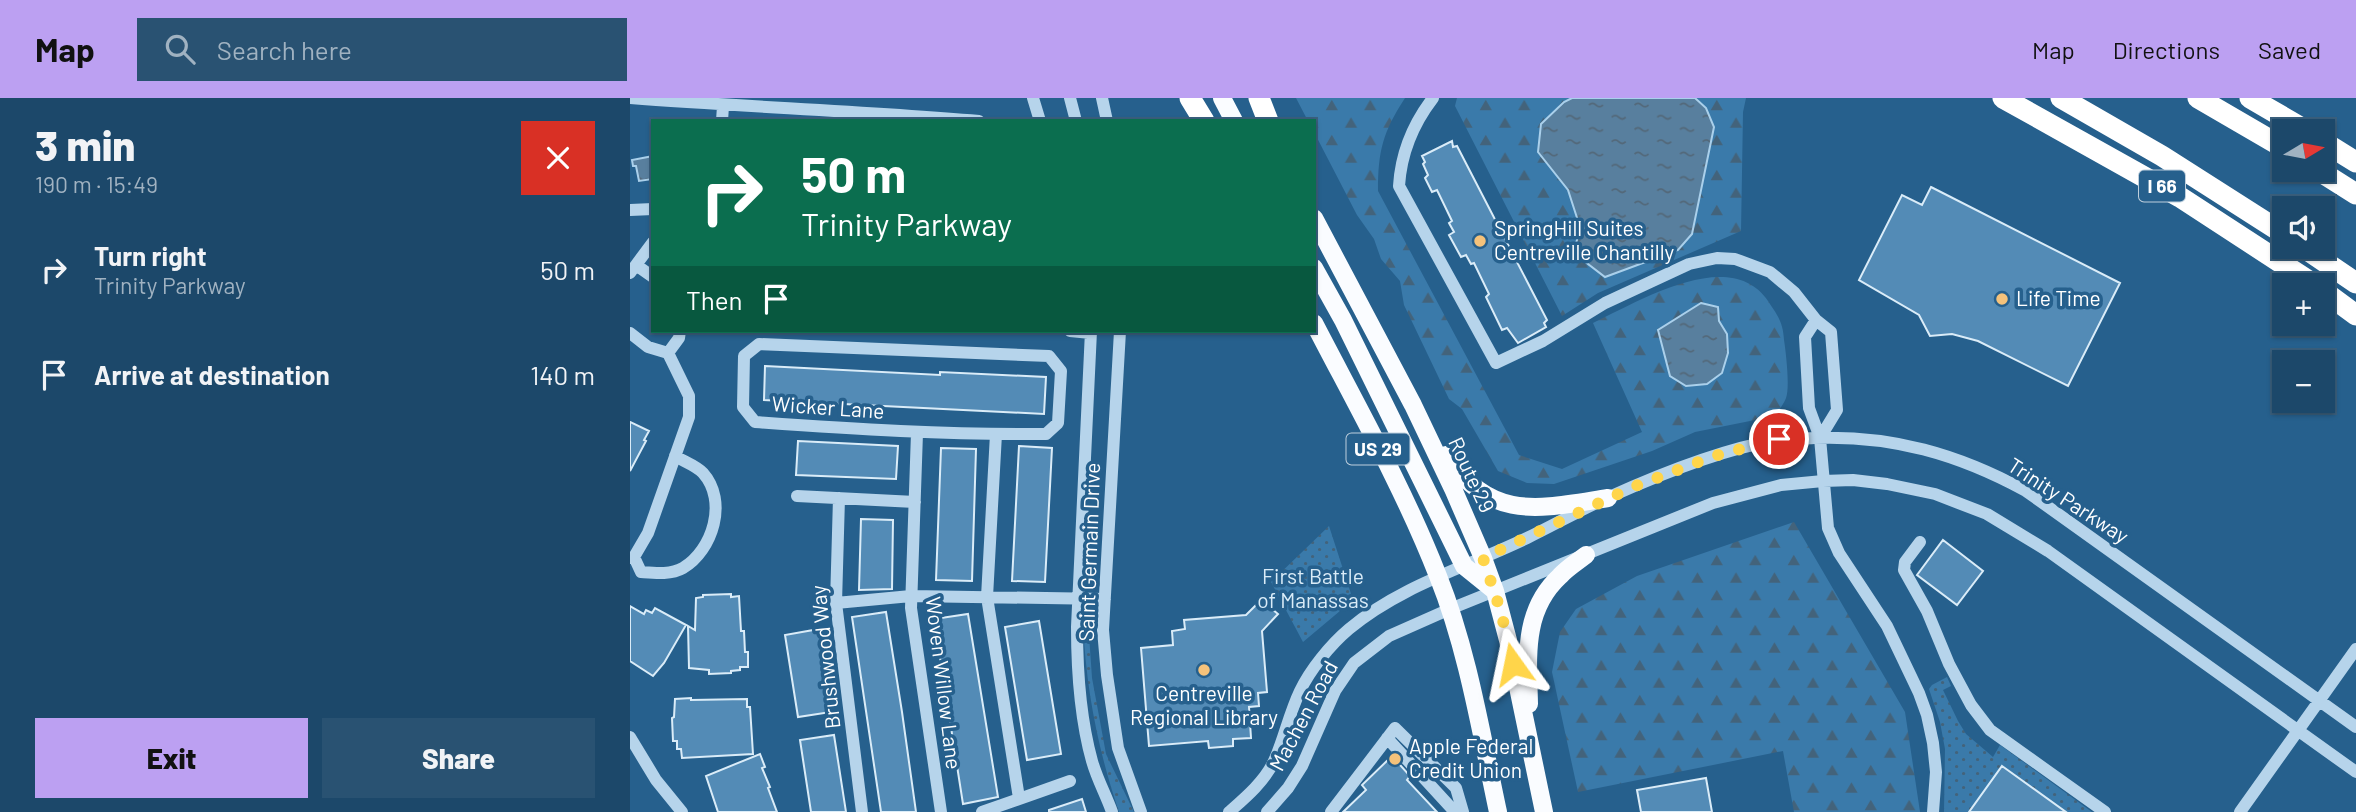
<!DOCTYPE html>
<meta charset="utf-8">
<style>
:root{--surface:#1c486a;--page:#295272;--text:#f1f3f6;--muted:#a0b2c1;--line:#3a607e;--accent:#bca0f2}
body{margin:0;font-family:Barlow,sans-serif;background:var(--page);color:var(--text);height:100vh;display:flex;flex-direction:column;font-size:26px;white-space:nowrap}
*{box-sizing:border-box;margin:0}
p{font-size:23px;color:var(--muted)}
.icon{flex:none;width:38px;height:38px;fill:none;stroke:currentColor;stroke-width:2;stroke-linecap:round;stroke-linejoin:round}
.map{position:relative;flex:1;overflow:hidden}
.details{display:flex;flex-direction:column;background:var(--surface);width:630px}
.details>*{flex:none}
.guide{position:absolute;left:21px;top:21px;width:665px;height:214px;border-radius:0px;box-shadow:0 2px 5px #0004,0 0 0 2px var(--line);background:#0b6e4f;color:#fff;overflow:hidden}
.needle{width:46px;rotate:80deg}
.buttons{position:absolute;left:1642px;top:21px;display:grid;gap:14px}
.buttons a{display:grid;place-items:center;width:63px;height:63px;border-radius:0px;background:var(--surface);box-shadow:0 2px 5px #0004,0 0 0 2px var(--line);font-size:35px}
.pin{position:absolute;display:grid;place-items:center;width:60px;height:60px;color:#fff;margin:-30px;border:4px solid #fff;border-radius:50%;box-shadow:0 2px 7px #0007}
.me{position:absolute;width:77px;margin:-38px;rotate:348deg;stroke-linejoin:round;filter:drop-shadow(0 0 5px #0008)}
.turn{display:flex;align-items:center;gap:24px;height:147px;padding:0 35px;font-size:32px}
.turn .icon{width:91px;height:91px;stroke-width:2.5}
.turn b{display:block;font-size:49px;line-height:60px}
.then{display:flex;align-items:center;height:66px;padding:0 35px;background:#0003;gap:14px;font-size:26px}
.round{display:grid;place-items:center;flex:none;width:74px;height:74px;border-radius:0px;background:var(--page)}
.head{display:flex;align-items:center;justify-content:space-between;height:119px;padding:0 35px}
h1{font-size:42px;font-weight:800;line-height:52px}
.cta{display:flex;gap:14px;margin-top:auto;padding:14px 35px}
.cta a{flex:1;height:80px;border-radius:0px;background:var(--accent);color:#111;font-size:28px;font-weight:800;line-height:80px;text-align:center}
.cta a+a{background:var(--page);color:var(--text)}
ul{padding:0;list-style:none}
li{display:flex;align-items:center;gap:21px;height:105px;padding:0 35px}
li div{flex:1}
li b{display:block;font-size:26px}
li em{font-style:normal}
header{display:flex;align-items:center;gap:42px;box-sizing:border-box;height:98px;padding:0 35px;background:var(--accent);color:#111}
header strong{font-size:33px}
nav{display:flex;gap:38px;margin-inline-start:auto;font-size:24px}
.search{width:490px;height:63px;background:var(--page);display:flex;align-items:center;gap:18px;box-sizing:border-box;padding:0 24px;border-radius:0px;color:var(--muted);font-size:26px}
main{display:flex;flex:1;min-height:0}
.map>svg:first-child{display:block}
</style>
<header>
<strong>Map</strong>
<div class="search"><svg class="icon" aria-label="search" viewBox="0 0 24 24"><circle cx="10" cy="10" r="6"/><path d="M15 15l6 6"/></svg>Search here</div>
<nav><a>Map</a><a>Directions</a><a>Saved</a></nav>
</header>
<main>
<section class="details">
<div class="head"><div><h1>3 min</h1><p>190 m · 15:49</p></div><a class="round" style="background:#d93025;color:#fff"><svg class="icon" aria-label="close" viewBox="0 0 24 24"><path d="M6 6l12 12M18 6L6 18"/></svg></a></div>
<ul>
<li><svg class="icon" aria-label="right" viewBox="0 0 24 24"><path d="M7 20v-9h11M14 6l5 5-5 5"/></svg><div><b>Turn right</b><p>Trinity Parkway</p></div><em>50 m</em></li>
<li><svg class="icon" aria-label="arrive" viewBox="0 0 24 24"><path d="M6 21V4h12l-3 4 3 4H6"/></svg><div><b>Arrive at destination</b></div><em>140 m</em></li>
</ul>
<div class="cta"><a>Exit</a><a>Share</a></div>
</section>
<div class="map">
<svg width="1726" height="714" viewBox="0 0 1726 714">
<defs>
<pattern id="green-dots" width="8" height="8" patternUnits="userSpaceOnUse" patternTransform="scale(1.75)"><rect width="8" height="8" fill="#3a7aaa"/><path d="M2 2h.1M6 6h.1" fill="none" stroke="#43637b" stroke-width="1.8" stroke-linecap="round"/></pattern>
<pattern id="forest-firs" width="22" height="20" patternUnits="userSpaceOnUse" patternTransform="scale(1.75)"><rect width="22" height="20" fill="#3a7aaa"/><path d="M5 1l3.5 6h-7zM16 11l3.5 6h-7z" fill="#43637b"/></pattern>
<pattern id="water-ripples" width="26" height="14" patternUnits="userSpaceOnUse" patternTransform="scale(1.75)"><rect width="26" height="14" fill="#587f9e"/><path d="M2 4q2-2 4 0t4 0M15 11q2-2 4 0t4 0" fill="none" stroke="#536879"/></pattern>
</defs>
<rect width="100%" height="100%" fill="#26608d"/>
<path fill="url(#green-dots)" d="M699,428L723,502L673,544L641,484Z
M455,522H458L462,580L476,656L504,714H489C468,652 456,591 453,525Z
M1317,579L1321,588L1313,592L1328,623L1336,636L1363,659L1370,647L1462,714H1436L1373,668L1339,714H1314L1315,651L1310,624L1299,591L1302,587Z"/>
<path fill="url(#forest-firs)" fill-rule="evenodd" d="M666,0H775C753,34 748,52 748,93L889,357L932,371L1012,334L963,225C1008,204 1100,147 1138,203C1148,218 1153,224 1154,242C1156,255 1160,289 1156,300C1154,306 1148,313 1145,318L1065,334L1022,353L924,386L897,385L868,373L832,311L819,301L774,207L770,183L751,161L744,141L727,117L684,34V23H678ZM1088,209L1089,223L1077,286L1056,288L1040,278Z
M827,0H942L934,4L908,54L938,92L949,126L945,156L1048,152L1062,136L1084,29L1076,10L1065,0H1116L1113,14L1111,133L968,195L932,218L825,8Z
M1164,424L1275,614L1290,714H1164L1153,653L948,694L922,574L930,534L946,511L1007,478Z"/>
<path fill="url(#water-ripples)" stroke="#aad0eb" stroke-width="2" d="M942,0H1065L1076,10L1084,29L1062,136L1048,152L975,179L945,156L949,126L938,92L908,54L911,26L934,4Z
M23,58V81L9,83L6,68H3L2,62Z
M1071,205L1088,209L1089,223L1097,236L1098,255L1092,275L1077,286L1056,288L1040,278L1028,232Z"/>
<path fill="#538bb6" stroke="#daecf8" stroke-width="2" d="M822,43L823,49L827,48L917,222L914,225L916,229L888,245L877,230L872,232L856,199L859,196L844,165L841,166L836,157L831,159L819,137L824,134L819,125L822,123L807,92L802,94L795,80L798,77L793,66L795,64L792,58Z
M1301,89L1490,185L1438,288L1348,243L1322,236L1300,238L1289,217L1229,182L1272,97L1292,107Z
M135,268L310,277V274L416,279L414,316L134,302Z
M0,324L19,333L14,342L16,343L0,373Z
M168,343L268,348L266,381L166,377Z
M389,348L422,350L415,484L382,483Z
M311,350L346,351L342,483L306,482Z
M231,421L263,422L262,491L229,492Z
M1313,442L1353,473L1327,507L1287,477Z
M101,496V499L109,498L111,533H114L115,554H118V569H110V572L101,573V575L79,576V572L59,570L58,528L65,532L66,500L73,499V497Z
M631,502L648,516L632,533L637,594L628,595L629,608L619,609L621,640L603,641V648L579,650L578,643L519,648L511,550L543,547L542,533L555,531L554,522L616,517Z
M0,508L14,516L16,512L22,515L25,510L56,527L34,565L23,578L0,563Z
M256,514L272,614L286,714H251L222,519Z
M338,516L368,699L333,706L304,521Z
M409,523L431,656L397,662L375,529Z
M189,531L201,614L168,619L155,537Z
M61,600V602L117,601V609H120L123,656L52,660L51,651H47V643H43L42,620L44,619L45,601Z
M204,637L216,714H181L170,642Z
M130,656L135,669L132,670L140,689L138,690L147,714H88L76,678Z
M762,658L780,678L777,682L807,714H713L736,692L732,687Z
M1372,668L1436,714H1339Z
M1076,680L1082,714H1011L1007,692Z
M452,701L456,714H419V712Z"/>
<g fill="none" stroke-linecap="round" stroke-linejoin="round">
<path stroke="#b6d4eb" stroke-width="12" d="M0,0C116,9 233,13 349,23
M403,0L410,23
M440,0L446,23
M472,0L477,23
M803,0C783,26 771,55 769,88L866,265L913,243L975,205L1059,166L1087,160L1105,161L1140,174L1164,194L1186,222L1201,234L1207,312L1190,340
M92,23L93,8
M0,112L23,111
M6,167L23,179
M0,175L23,144
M1186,222L1175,239L1179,310L1190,340L1198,430L1209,455L1257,528L1289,595L1297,617L1303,645L1306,674L1303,714
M440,233L461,235
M461,233L447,529C447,574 450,620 462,663C467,681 476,697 482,714
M490,233L473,532L477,577L488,650L511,714
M0,235L18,249L38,255L59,298V319L18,435L4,459L0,460
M129,246L419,258L431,273L428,325L416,336C319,337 222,331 125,324L113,309L114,258Z
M38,255L49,240L50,233
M287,335L281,510L311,714
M366,336L357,499L389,700
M167,398L285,404
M209,400L206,505L232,714
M1290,444L1275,464L1274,472L1297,513L1319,566L1341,607L1360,632L1475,714
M4,459L11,474C24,475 41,477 53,470C83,452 98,403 73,375C67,368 53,363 45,358
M206,505L281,498L475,501
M0,639L26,682L52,714
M757,640L825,714
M352,714L440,683
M599,714C615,700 635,683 644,663C654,641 659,616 670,593C680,572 700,547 719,531C770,488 837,469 897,440C924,427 950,412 977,400C1028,377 1092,351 1147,342C1159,340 1172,341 1184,340C1262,337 1328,356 1396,393L1726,629
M637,714L658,690L672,668L705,593L724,565L759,538L820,511L1083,405L1151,387L1193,383L1223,382L1257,386L1305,396L1357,416L1418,453L1726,674
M701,714L765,630L826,690L833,714
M1610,714L1726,551"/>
<path stroke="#fafcff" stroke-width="18" d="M592,0L604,23
M684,120L783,307L824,393L853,460L865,493L879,546L914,714
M684,170L713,222L834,468L865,493
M684,225C727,308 774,391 808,478C838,553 851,635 868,714
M816,357C862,424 907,411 978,400
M899,606C898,560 892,513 930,478C937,470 947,464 956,457"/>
<path stroke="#fff" stroke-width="21" d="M560,0L574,23
M629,0L638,23
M1373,0L1550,99L1685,187
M1431,0L1532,58L1654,136
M1568,0L1654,50
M1620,0L1677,33
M1692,43L1726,64
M1688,72L1726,96
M1673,149L1726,185
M1692,192L1726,217"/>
</g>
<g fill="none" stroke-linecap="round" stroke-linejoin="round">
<path stroke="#ffd54a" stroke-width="12" stroke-dasharray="0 21.6" d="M883,566L871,514L853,460L1003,389L1084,358L1149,341"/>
</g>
<g fill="#f4c27b" stroke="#26608d" stroke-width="2.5">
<circle cx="850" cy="143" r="7"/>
<circle cx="1372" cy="201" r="7"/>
<circle cx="574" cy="572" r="7"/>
<circle cx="765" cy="661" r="7"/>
</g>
<g text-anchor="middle" stroke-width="7" stroke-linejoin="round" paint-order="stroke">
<g fill="#26608d" stroke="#becfdd" stroke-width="2">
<rect x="1509" y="72.5" width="46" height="31" rx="5"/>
<rect x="716.5" y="335.5" width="63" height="31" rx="5"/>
</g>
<g font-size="19" font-weight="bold" fill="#fff">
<text x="1532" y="95">I 66</text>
<text x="748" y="358">US 29</text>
</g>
<g font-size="21" fill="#fff" stroke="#26608d" text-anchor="start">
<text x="864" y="138">SpringHill Suites<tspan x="864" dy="24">Centreville Chantilly</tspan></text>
<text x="1386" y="208">Life Time</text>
<text x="574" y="603" text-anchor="middle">Centreville<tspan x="574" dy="24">Regional Library</tspan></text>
<text x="779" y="656">Apple Federal<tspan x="779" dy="24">Credit Union</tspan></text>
</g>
<g font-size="21" fill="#fff" stroke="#26608d">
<text transform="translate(198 310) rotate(4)" y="7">Wicker Lane</text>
<text transform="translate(841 377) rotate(65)" y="7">Route 29</text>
<text transform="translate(1438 403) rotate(33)" y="7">Trinity Parkway</text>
<text transform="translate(460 454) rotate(-88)" y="7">Saint Germain Drive</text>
<text transform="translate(196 559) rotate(-96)" y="7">Brushwood Way</text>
<text transform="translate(313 585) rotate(83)" y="7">Woven Willow Lane</text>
<text transform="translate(674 618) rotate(-62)" y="7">Machen Road</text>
</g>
<g font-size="21" fill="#daecf8" stroke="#26608d">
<text x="683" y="486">First Battle<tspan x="683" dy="24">of Manassas</tspan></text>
</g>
</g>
</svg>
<div class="buttons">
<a><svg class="needle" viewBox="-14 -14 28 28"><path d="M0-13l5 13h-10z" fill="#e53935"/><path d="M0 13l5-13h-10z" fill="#a0b2c1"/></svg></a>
<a><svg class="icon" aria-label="sound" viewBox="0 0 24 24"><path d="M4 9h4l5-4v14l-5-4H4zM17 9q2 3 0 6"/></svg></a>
<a>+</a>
<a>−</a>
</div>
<div class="pin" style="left:1149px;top:341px;background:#d93025"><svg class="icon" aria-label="arrive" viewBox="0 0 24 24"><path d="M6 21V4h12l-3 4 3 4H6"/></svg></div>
<svg class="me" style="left:883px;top:566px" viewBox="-20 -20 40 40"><path d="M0-17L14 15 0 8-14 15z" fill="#ffd54a" stroke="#fff" stroke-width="4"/></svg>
<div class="guide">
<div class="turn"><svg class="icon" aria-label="right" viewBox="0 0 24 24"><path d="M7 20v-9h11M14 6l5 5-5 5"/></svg><div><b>50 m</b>Trinity Parkway</div></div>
<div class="then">Then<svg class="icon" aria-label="arrive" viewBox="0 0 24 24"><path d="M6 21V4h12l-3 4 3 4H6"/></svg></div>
</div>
</div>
</main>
